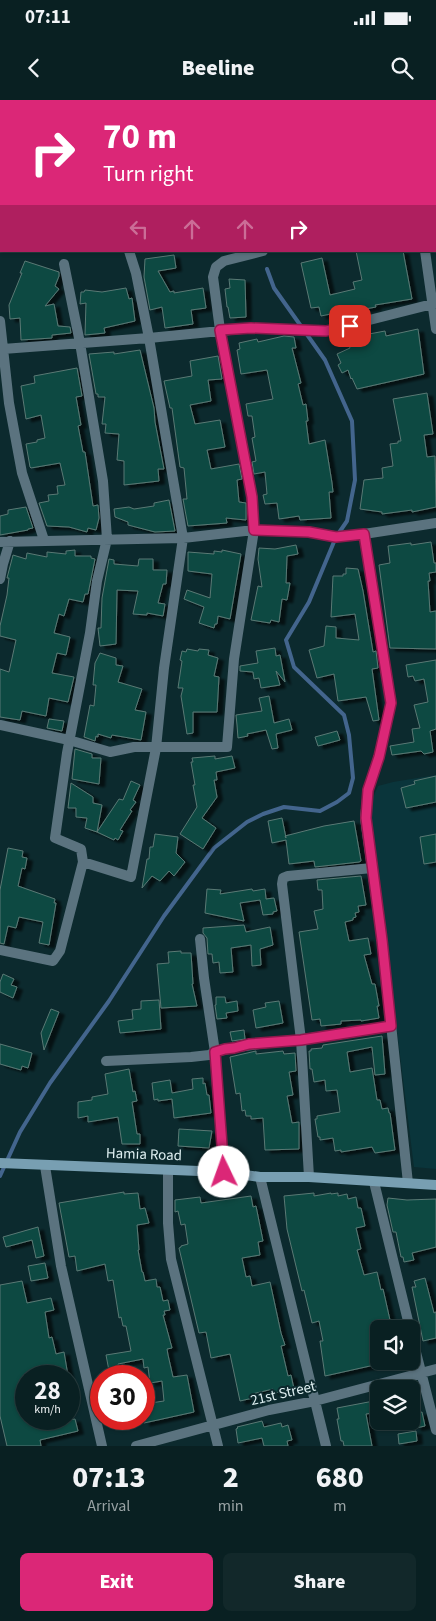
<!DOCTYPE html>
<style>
:root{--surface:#092022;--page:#12282a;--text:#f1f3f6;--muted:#99a3a5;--line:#293e40;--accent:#db2777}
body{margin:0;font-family:"Source Sans 3",sans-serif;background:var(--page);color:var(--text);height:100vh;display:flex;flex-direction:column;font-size:19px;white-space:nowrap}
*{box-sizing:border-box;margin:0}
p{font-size:16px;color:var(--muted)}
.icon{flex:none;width:28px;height:28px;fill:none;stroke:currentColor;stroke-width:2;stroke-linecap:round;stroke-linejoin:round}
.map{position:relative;height:1346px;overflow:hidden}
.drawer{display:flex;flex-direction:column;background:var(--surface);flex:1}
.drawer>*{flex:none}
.guide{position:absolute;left:0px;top:0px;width:436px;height:152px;box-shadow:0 1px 4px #0004,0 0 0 1px var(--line);background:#db2777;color:#fff;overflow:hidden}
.tools{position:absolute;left:370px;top:1220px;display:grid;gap:10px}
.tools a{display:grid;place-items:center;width:50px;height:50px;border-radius:8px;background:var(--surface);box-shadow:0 1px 4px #0004,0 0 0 1px var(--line);font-size:25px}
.speed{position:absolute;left:15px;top:1265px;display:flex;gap:10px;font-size:25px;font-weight:700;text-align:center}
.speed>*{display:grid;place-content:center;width:65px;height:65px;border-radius:50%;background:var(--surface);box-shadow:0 1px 4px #0004,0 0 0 1px var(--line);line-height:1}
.speed small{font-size:12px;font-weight:400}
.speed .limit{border:8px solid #d22;background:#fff;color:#111}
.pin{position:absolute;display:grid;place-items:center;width:42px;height:42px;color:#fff;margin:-21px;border-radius:10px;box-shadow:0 2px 8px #0006}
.me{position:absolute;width:55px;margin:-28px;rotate:357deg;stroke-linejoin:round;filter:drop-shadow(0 0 4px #0008)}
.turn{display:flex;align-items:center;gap:18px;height:105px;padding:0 20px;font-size:22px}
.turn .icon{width:65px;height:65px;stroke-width:2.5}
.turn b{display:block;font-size:35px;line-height:42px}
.lanes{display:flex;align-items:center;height:48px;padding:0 20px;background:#0003;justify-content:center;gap:25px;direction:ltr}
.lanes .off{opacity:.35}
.eta{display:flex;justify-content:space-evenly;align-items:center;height:85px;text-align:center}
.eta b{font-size:30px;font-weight:800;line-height:35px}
.button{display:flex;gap:10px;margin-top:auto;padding:10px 20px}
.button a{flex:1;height:58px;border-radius:8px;background:var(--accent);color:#fff;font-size:20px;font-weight:800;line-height:58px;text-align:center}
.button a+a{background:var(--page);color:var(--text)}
.status{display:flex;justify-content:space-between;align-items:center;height:35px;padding:0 25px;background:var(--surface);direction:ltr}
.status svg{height:14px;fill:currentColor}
header{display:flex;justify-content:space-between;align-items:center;height:65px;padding:0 20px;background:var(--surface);font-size:22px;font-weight:800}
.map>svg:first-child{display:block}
</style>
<div class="status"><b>07:11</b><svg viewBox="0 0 49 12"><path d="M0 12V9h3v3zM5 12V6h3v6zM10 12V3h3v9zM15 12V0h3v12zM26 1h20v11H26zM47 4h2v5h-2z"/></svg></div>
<header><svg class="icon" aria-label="back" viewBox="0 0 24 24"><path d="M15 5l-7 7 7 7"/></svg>Beeline<svg class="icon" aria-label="search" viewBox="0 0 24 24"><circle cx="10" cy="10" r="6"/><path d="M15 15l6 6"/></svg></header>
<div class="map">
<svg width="436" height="1346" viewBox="0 0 436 1346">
<defs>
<filter id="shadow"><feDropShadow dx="5.5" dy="3" stdDeviation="1" flood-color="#0009"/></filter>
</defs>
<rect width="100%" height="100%" fill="#0c2a2e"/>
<path fill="#0a353b" d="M436,675V1069L414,1067L371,723L372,700L378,686L393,682Z"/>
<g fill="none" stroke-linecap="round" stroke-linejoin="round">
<path stroke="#43658d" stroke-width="4" d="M323,1V0
M0,102H1
M0,1076L20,1032L50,983L109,901L164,816L214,748L247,722L263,714L284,707L320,711L337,702L349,693L353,678L349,635L344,615L294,567L286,540L309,502L336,437L347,421L355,380L352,321L325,260L274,188L267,169"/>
</g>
<path fill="#0b4943" stroke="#5a7974" filter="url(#shadow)" d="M356,151H403L412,199L375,205L376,207L354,211V209L321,216L319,207L311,208L301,163L322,158L330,195L355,189L353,182L362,180Z
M174,155L176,168L158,171L170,192L174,191V193L203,188L206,208L191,210L193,224L165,228L162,207L150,210L144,177L145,159Z
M25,161L59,172V176L55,186L59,189L45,206L54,204L58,226L70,227L71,233L52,235V238L21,240L20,218L10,219L9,205L22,173H20Z
M229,179L245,180L246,217L230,218L228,207H227L225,189L230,188Z
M126,188L129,199L132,198L135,221L104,228L105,233L85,235L86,203L80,204L81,192H84L85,190L102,192Z
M418,229L424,274L357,289L352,278L351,279L348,270L342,273L338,265L341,263L337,254L350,248L347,238L369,231V234L385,231L386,236Z
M284,236L294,237L296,248H292L301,283L298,284L303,305L306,304L308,321H306L309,344L325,340L332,383L333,392H329L331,418L300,420L299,416L279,419L277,403L265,404L263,395L267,394L265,372L254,374L252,362L256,361L252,338L255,337L252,316H248L246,304L273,299L272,295L267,270L241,274L237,250L240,249L239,243L257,239L258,242Z
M140,250L154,308L155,322L164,369H158L159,381L124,385V361L117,360L119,334L105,333L106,324H102L105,297H98V294H96L89,254L114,252V254Z
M218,256L222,279L208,280L211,301L190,305L195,324L220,320L225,347L207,350L211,369L239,364L242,379L237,380L239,402L246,403V420L226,418L227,423L188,426L183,399H187L184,368L180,367L172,308H170L164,281L192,276L190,261Z
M77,268L82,296L76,297L81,325L78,326L83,352H85L93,406L98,405L99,418L96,430L88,428L87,432L69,427L47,426L39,403L49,401L48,395L58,394L57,386L65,385L60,363L31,368L30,367L26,344L37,342V340L45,338L41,315L26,319L21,286L35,283L34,276Z
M427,293L433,334L424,335L427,357L435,356L436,407L412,412V410L382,414V412L360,409L364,380L383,378L382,368L393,366L390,344L398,343V341H401L393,299Z
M169,400L175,431L155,432L128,425V422L115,417L114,409L129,407L134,409L154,406V403Z
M26,407L33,428L28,429V430L0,435V416L8,414V410Z
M431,442L434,463H436V472L429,473L430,481H428L430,512L436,511V549L390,548L379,465L390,463L388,446L411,443V445Z
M296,445L298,454L287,456L286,483H290L287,500L282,499L279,522L271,520L270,523L251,520L258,486L262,487L258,459L259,448L275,449Z
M75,450V456H91V458L95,459L88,494H85L83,502L69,499L64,516L59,514L54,533L70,537L66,555L57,553L52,573L74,577L68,602L49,598L46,616L22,611L20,620L0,617V569L9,572L16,540L0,536V526L7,495L9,478H7L13,455L26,459L27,453L47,457V452L66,454V451Z
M222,450L241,454L230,519L218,516L217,524H215L214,528L199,523L204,507L184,499L187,490L210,498L212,474L188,471V452L214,454V451L222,452Z
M109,459L114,460V464L138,466L139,459H153V470H167L166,484H163L158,503L165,504L163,516L147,513V515L133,514L138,491L117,490L116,544L100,546L98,528H101L102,498Z
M346,468L358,469L363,491L373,552L376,551L378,568L372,569L379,620L373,621L366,597L338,601L334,574L317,578L309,550L324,546L326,526L336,527V538L359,540L355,514L331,517L333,476H343V474H346Z
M275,548L276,556L280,555L285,582L276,571L280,585L261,588L259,578L254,579L253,572L240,571V566L258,563L256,551Z
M187,549L198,551L199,549L209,550L208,555L218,558L214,576L219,577L217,612H193V633L187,634L181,596L183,588H178L182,561L180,560L182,551L186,552Z
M100,553L116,558V565L123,566L118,582L142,589L135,610L146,612L141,640L112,635L111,638L98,634V637L96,636L95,641L84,637L90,605L94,606L96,585H93L95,563Z
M436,560V629L430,631L433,652L424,654L421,651L392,655L390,646L414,642L412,629L420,628L414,605L428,602L424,579L415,581L413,576L408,577L406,565Z
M269,596L274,623L289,619L292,630L276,634L278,648L272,649L266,630L247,634L248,636L238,638L237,625L236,615L262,611L259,598Z
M49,619L64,621L62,631L47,628Z
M337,631L340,640L318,646L315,637Z
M75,649L92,654V658H101L99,684L72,679Z
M215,656V659L232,656L235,668L216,672L217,680H214L217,697L202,718L216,728L203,749L180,734L197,707L193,685H195L191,662H193L192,658Z
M436,676V702L406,708L401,688L415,684L414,681Z
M131,681L140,685L133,700L136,702L130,710L132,711L120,730L123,731L118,740L115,738L114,740L97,732L119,699L123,700Z
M71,683L93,697V703L102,705L97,732L85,728L87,718L76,717V708H68Z
M282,718L286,738L285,736L324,726L354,721L361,761L359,762L315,767L314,761L289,764L286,740L272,743L268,721Z
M155,734L178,737L176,753L185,762L174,776L169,771L160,781L152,776L142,788L147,759H149L150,747H153Z
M436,734V762L424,764L420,737Z
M8,748L23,751L22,757L27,758L25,769L22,768L18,786L55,799L54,803H56L49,845L39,843L43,822L19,817L16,828L8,826L4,844L0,843V790Z
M361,776L366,805L358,806L359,812L355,813L356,817L353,818V820L345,822L349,841L368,838L371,854L364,855L372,884H375L379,906H377L379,918L361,921V920L341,921V924L321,926L320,919L312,920L299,832L318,829L314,811L323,809L322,790H318L317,780Z
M207,789L221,790L220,794L252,789L253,791L265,789L266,799L274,798L277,811L273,812V814L263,815L260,800L240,803L244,821L205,813Z
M244,825L246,832L270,827L273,845L260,849L261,865L252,866L251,845L231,848L233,872L220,873L219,862L213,863L212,854H208L207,838L203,833V828Z
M181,851V853H191L193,884H192L197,906L161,908L157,864L169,863L168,852Z
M3,874L14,879L11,885L17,887L13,898L0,892V882Z
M216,897H225L226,903L237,901L238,911L226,913L227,918L217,919L215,905H216Z
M159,900L161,929L120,933L118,921L133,919L132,910L141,909V901Z
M279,901L283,923L256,928L253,910L266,907L265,903Z
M51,909L59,912L44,950L41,933Z
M244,930L245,939L232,941L230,932Z
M382,936L385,974L375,975L372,947L347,952L350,972L372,968L377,1000H380L382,1009L388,1008L389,1013H390L395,1050L375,1053L372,1047L341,1052V1050L335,1051L333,1038L320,1040V1037H318L315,1019H317V1016L340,1012L337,990L326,991L325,980L314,982L312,969H310L309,951H311V949L322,948L323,945Z
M0,944L32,953L28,968L22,966L21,970L0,964Z
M256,951V954L283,951L284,954L295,953L296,971L289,972L293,995L287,996L292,1023L299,1022V1049L265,1050L263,1018L251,1019V1016H246L245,1010L242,1011L240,993L236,994L230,957Z
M129,969L133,992L135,991L137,1001L132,1002L137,1034H140V1044H122L118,1017L88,1022V1016L78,1018V1002L92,1000V997L108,994L105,974Z
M203,978V984L205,983L207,995H209L211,1013L174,1018L172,999L158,1001V999L154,1000L152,983L170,980L172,993L193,989L192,979Z
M179,1029L212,1031L209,1048L178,1046Z
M124,1092V1094L138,1093L140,1109L145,1108L149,1123L137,1125L139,1150H138L142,1172H143L145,1181L156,1179L157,1187H160L163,1201L168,1200L170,1210L164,1211L165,1215H163L172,1248L167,1249L168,1255L173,1277L187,1275L194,1312L144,1323V1304L164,1301L162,1281L150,1283L148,1267L144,1268L143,1259L118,1264L120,1276H110L106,1255L131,1251L126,1226H123L121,1217L119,1218L113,1180L108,1181L105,1164L77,1171L75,1156L69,1157L59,1103Z
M314,1093V1096L331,1093V1094L338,1093V1096L347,1094L348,1099L356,1097L358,1108H361L365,1126L356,1128L361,1149L357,1150L364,1175L377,1172L381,1190L383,1189L392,1229H379V1264L325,1276L320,1241H323L319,1221L312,1223L304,1190L302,1191L287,1129L284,1096Z
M251,1096L253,1107L256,1106L263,1141L258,1142L260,1155L242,1158L246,1177L250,1176L252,1186L270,1182L281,1233L285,1245L281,1246L288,1276L291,1275L294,1289L274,1293L273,1289L252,1294L253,1298L240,1301L230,1254L211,1258L206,1232L199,1233L179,1148L181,1147V1146L188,1144L185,1124L181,1125L178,1111L175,1112V1100L200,1097L201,1103Z
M388,1098L407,1100L436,1099V1147L412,1153L414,1160L404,1162L403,1157H401L396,1132H393L387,1105Z
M38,1127L44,1156L36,1158L32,1140L6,1147L3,1137Z
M45,1163L48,1178L31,1181L28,1166Z
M425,1178L434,1213L436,1212V1238L423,1241L412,1187H416L414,1181Z
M22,1181L27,1203L51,1198L54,1210L45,1212L49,1238L52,1237L56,1254L64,1252L68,1276H26V1319H46L47,1323L75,1319L78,1331L40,1340L41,1346H7L0,1316V1185Z
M379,1300V1312L366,1314L372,1346H344L343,1341H341L337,1319H339L337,1308Z
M422,1312L425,1326L416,1328L413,1314Z
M262,1321L264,1327L281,1323L282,1327L288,1325L292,1340L287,1341L288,1346H264L262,1338L238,1343L236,1329L238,1328L237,1327Z
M416,1331L417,1341L399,1344L398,1334Z"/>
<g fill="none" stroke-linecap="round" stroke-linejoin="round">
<path stroke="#5b737f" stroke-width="10" d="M38,0L39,1
M139,0L140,1
M245,0V1
M404,0V1
M435,102H436
M425,151L436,229
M64,164L80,243L103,381L107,439L97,481L90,533L67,653L55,738L81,749L83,762L131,777L156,648L164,568L183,438L149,238L136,173L129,151
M0,221L9,303L22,373L44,440
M3,249L149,238L251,228L326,231L436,203
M364,434L391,603L379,657L368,690L365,718L382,840L408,1083
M0,442L183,438L254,430L309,432L336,437L364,434L436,423
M0,479L3,464L10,441
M0,625L69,640L110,652L134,647H227L234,559L254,430L252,397L220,230L213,177L216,167L224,161L263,151
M0,850L53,861L60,851L83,762
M106,961L191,957L209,955L215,952L204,878L200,839
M45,1066L61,1166L102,1346
M168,1070V1123L171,1159L218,1346
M224,1072L215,952C244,944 273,943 303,939C333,936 362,931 391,926
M260,1077L326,1346
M309,1077L301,940L282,784L283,778L288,776L372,768
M374,1082L410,1229
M411,1233L436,1330
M136,1346L269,1310L315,1301L436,1269"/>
<path stroke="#789fb2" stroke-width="10" d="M0,1063L224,1072L260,1077H309L436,1085"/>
</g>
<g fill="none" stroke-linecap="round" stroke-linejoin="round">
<g stroke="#8e194d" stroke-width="12">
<path id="route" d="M224,1072L215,952L225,949L234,948L249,944L301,940L391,926L382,840L366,718L368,690L379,657L391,603L364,434L336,437L309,432L254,430L252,397L220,230L251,228L326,231L350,226"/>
</g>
<use href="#route" stroke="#db2777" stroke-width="9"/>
</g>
<g text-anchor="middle" stroke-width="4" stroke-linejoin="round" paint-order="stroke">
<g font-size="15" fill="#deeff1" stroke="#0c2a2e">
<text transform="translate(144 1054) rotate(2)" y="5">Hamia Road</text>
<text transform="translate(283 1293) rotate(-13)" y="5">21st Street</text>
</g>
</g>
</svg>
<div class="tools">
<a><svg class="icon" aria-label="sound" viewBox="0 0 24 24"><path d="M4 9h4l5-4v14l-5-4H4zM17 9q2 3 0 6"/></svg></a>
<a><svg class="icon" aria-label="layers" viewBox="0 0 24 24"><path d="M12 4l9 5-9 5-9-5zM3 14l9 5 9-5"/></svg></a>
</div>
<div class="speed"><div>28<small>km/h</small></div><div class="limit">30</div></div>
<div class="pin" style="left:350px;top:226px;background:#d93025"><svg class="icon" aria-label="arrive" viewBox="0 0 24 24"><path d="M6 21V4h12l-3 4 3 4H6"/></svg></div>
<svg class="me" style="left:224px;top:1072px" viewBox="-20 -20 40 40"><circle r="19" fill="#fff"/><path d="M0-13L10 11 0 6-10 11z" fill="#db2777"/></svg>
<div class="guide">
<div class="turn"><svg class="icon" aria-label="right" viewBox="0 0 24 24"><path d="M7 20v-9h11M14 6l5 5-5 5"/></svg><div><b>70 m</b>Turn right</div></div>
<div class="lanes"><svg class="icon off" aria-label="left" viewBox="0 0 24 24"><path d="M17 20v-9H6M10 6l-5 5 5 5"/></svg><svg class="icon off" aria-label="ahead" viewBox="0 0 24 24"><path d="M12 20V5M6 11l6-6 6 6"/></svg><svg class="icon off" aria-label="ahead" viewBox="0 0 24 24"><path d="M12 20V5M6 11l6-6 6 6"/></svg><svg class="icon" aria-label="right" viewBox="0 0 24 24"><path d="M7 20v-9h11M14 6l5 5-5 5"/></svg></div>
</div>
</div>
<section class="drawer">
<div class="eta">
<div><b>07:13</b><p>Arrival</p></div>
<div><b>2</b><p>min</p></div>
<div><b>680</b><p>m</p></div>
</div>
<div class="button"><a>Exit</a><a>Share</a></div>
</section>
